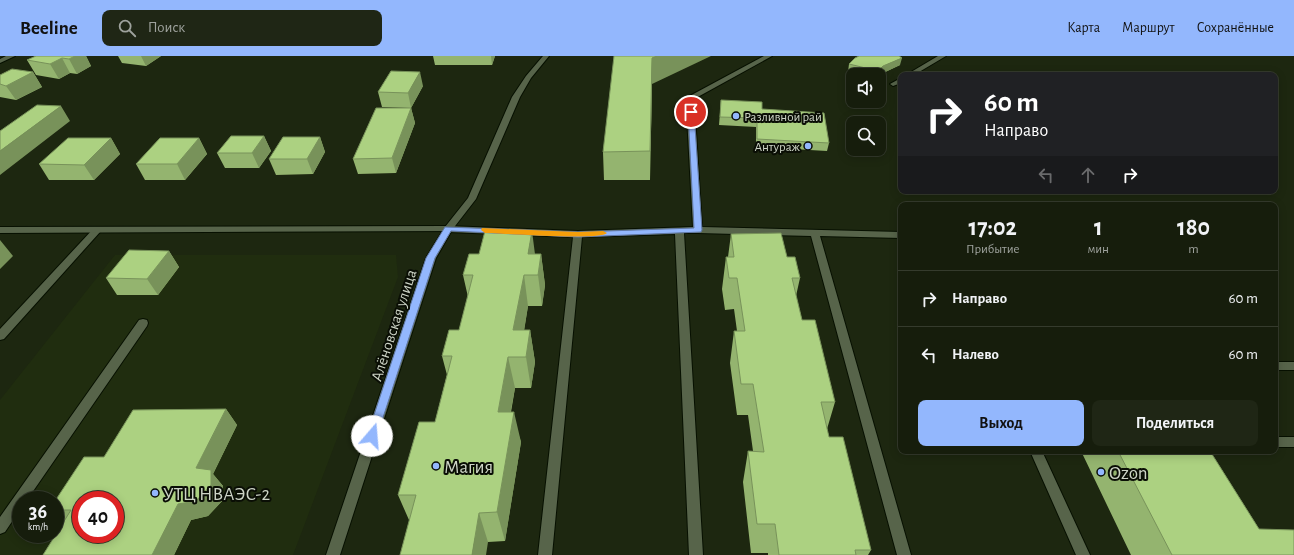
<!DOCTYPE html>
<html lang="ru">
<meta charset="utf-8">
<style>
:root{--surface:#161d0c;--page:#1f2615;--text:#f1f3f6;--muted:#9ea29d;--line:#353b2d;--accent:#93b7fd}
body{margin:0;font-family:"Alegreya Sans",sans-serif;background:var(--page);color:var(--text);height:100vh;display:flex;flex-direction:column;font-size:15px;white-space:nowrap}
*{box-sizing:border-box;margin:0}
p{font-size:13px;color:var(--muted)}
.icon{flex:none;width:22px;height:22px;fill:none;stroke:currentColor;stroke-width:2;stroke-linecap:round;stroke-linejoin:round}
.map{position:relative;flex:1;overflow:hidden}
.panel{position:absolute;left:898px;top:146px;width:380px;height:252px;display:flex;flex-direction:column;background:var(--surface);border-radius:8px;box-shadow:0 2px 10px #0003,0 0 0 1px var(--line)}
.panel>*{flex:none}
.guide{position:absolute;left:898px;top:16px;width:380px;height:122px;border-radius:8px;box-shadow:0 2px 10px #0003,0 0 0 1px var(--line);background:#202124;color:#fff;overflow:hidden}
.controls{position:absolute;left:846px;top:12px;display:grid;gap:8px}
.controls a{display:grid;place-items:center;width:40px;height:40px;border-radius:8px;background:var(--surface);box-shadow:0 2px 10px #0003,0 0 0 1px var(--line);font-size:20px}
.speed{position:absolute;left:12px;top:435px;display:flex;gap:8px;font-size:20px;font-weight:700;text-align:center}
.speed>*{display:grid;place-content:center;width:52px;height:52px;border-radius:50%;background:var(--surface);box-shadow:0 2px 10px #0003,0 0 0 1px var(--line);line-height:1}
.speed small{font-size:10px;font-weight:400}
.speed .limit{border:6px solid #d22;background:#fff;color:#111}
.pin{position:absolute;display:grid;place-items:center;width:34px;height:34px;color:#fff;margin:-17px;border:2px solid #fff;border-radius:50%;box-shadow:0 1px 4px #0007}
.me{position:absolute;width:44px;margin:-22px;rotate:18deg;stroke-linejoin:round;filter:drop-shadow(0 0 3px #0008)}
.turn{display:flex;align-items:center;gap:14px;height:84px;padding:0 20px;font-size:18px}
.turn .icon{width:52px;height:52px;stroke-width:2.5}
.turn b{display:block;font-size:28px;line-height:34px}
.lanes{display:flex;align-items:center;height:38px;padding:0 20px;background:#0003;justify-content:center;gap:20px;direction:ltr}
.lanes .off{opacity:.35}
.eta{display:flex;justify-content:space-evenly;align-items:center;height:68px;text-align:center}
.eta b{font-size:24px;font-weight:700;line-height:28px}
.primary-button{display:flex;gap:8px;margin-top:auto;padding:8px 20px}
.primary-button a{flex:1;height:46px;border-radius:8px;background:var(--accent);color:#111;font-size:16px;font-weight:700;line-height:46px;text-align:center}
.primary-button a+a{background:var(--page);color:var(--text)}
ul{padding:0;list-style:none}
li{display:flex;align-items:center;gap:12px;height:56px;padding:0 20px;border-top:1px solid var(--line)}
li div{flex:1}
li b{display:block;font-size:15px}
li em{font-style:normal}
header{display:flex;align-items:center;gap:24px;box-sizing:border-box;height:56px;padding:0 20px;background:var(--accent);color:#111}
header strong{font-size:19px}
nav{display:flex;gap:22px;margin-inline-start:auto;font-size:14px}
.search{width:280px;height:36px;background:var(--page);display:flex;align-items:center;gap:10px;box-sizing:border-box;padding:0 14px;border-radius:8px;color:var(--muted);font-size:15px}
.map>svg:first-child{display:block}
</style>
<header>
<strong>Beeline</strong>
<div class="search"><svg class="icon" aria-label="search" viewBox="0 0 24 24"><circle cx="10" cy="10" r="6"/><path d="M15 15l6 6"/></svg>Поиск</div>
<nav><a>Карта</a><a>Маршрут</a><a>Сохранённые</a></nav>
</header>
<div class="map">
<svg width="1294" height="499" viewBox="0 0 1294 499">
<rect width="100%" height="100%" fill="#1d2710"/>
<path fill="#202d0f" fill-rule="evenodd" d="M115,199H396L398,221L293,499H0V344ZM21,444H55V478H21ZM81,444H115V478H81Z"/>
<g fill="none" stroke-linecap="round" stroke-linejoin="round">
<g stroke="#071000" stroke-width="2">
<path id="service" d="M764,0H772L694,43L702,171L901,176V182L820,180L911,499H897L811,180L698,177H684L703,499H689L675,178L582,181L552,499H538L573,181L448,176L444,173L448,170L578,175L693,171L686,42Z
M938,0H946L914,19H906Z
M901,22V27L893,30L890,28Z
M97,171L101,174L100,176L4,283L0,284V273L94,172Z
M143,263L147,264L148,267L147,270L27,444H21V452L5,476L0,478V461L139,264Z
M1275,306H1294V314H1275Z
M1275,381H1294V391H1275Z
M1030,395H1042L1090,499H1076Z"/>
</g>
<g stroke="#071000" stroke-width="2">
<path id="minor" d="M6,0H15L0,7V3Z
M448,170L451,171L452,173L451,175L0,177V171Z"/>
</g>
<g stroke="#071000" stroke-width="2">
<path id="tertiary" d="M543,0H549L531,22L520,41L476,143L452,174L436,202L340,499H326L426,202L445,171L468,142L512,41L526,20Z"/>
</g>
<use href="#service" fill="#57644a" fill-rule="evenodd"/>
<use href="#minor" fill="#57644a" fill-rule="evenodd"/>
<use href="#tertiary" fill="#57644a" fill-rule="evenodd"/>
</g>
<path fill="#94b46f" d="M36,0H86L91,10L77,18L70,17L59,23L36,19L27,4Z
M118,0H161L146,10L122,7Z
M433,0H495L492,9H435Z
M849,8L900,9L881,18L879,19H861L848,16Z
M33,16L42,31L16,44L0,41V19Z
M652,28L650,124H604L603,96Z
M423,30L411,52L415,67L396,117L358,118L353,103L410,52L382,51L378,36Z
M721,44L762,53L829,87L827,95L756,91V71L719,69Z
M264,80L271,95L259,112H225L217,97Z
M320,81L325,96L313,118L276,119L269,103Z
M111,82L120,98L94,124H49L39,108Z
M199,82L207,98L185,124H145L136,108Z
M731,178L787,201L800,222L796,240L802,264L835,346L827,373L829,381L871,494L868,499H768V497H751L743,426L748,395H753L748,359H737L730,307L734,275H737L734,253L725,254L722,233L726,201H728Z
M169,195L179,211L158,239H117L106,222Z
M535,198H541L545,229L542,250H528L524,274H530L535,306L531,332H515L511,356L521,386L505,485L488,486L409,464L398,439L435,366L447,319L442,300L459,274L468,241L463,219Z
M226,353L237,369L213,418L223,430V444L208,460L191,464L174,499H43L63,467L55,460V445L104,401Z
M1081,395H1210L1259,473L1294,499H1131Z"/>
<path fill="#78925a" d="M75,0H86L91,10L77,18L69,3Z
M141,0H161L146,10Z
M491,0H495L492,9Z
M657,0H711L652,28L650,124L652,2Z
M62,2L70,17L59,23L50,8Z
M902,2L900,9L881,18L879,20V19H877L878,15L883,10Z
M33,16L42,31L16,44L6,30Z
M420,16L423,30L411,52L408,37Z
M61,50L70,65L0,119V95Z
M411,52L415,67L396,117L392,102Z
M264,80L271,95L259,112L252,97Z
M320,81L325,96L313,118L307,103Z
M111,82L120,98L94,124L84,109Z
M199,82L207,98L185,124L177,108Z
M532,175L536,206L528,198Z
M0,184L13,200L0,213Z
M169,195L179,211L158,239L147,223Z
M541,198L545,229L542,250L538,219Z
M524,219L528,250L520,301L513,274Z
M530,274L535,306L531,332L526,301Z
M508,301L515,332L505,386L498,356Z
M226,353L237,369L213,418L223,430V444L208,460L191,464L174,499H152Z
M514,356L521,386L505,485L497,456Z
M479,457L488,486L486,499H472Z"/>
<path fill="#acd181" stroke="#78925a" fill-rule="evenodd" d="M36,0H75L69,3L62,2L50,8L27,4Z
M614,0H657L652,2L650,95L603,96Z
M859,0H899L902,2L883,10L878,15L849,8L855,2Z
M12,13L33,16L6,30L0,28V19Z
M391,15L420,16L408,37L378,36Z
M721,44L762,46V53L824,57L829,87L757,83V62L720,61Z
M37,49L61,50L0,95V75Z
M376,52H411L392,102L353,103Z
M231,80H264L252,97H217Z
M283,81H320L307,103H269Z
M68,82H111L84,109L39,108Z
M160,82H199L177,108H136Z
M485,175H532L528,198H541L538,219H524L513,274H530L526,301H508L498,356H514L497,456L479,457L472,499H400L416,439H398L419,366H435L452,300H442L449,274H459L473,219H463L469,198H479Z
M781,177L787,201H795L800,222H792L802,264H815L835,346H821L829,381H843L871,494H855L856,499H779L775,468H757L748,395L764,396L753,328H741L734,275H745L737,222H729L726,201H734L731,178Z
M129,194L169,195L147,223L106,222Z
M226,353L196,412L211,414V429L196,445L178,448L152,499H43L71,454H55V445L84,401H104L133,354ZM81,444H115V478H81Z
M1118,395H1210L1259,473L1294,474V499H1172Z"/>
<path fill="#93b7fd" stroke="#6077a4" d="M691,54L694,56L702,174L701,176L578,181L451,175L435,202L377,380L376,383L372,385L368,383L367,380L426,202L445,171L578,176L694,172L688,56Z"/>
<path fill="#f59e0b" d="M482,172L578,176L603,175L607,177C599,185 502,177 485,177L481,174Z"/>
<g fill="#93b7fd" stroke="#0a0e05" stroke-width="1.5">
<circle cx="736" cy="60" r="4"/>
<circle cx="808" cy="90" r="4"/>
<circle cx="436" cy="410" r="4"/>
<circle cx="1101" cy="416" r="4"/>
<circle cx="155" cy="437" r="4"/>
</g>
<g text-anchor="middle" stroke-width="4" stroke-linejoin="round" paint-order="stroke">
<g font-size="13" fill="#cdd4c6" stroke="#0a0e05" text-anchor="start">
<text x="744" y="65">Разливной рай</text>
<text x="800" y="95" text-anchor="end">Антураж</text>
</g>
<g font-size="16" fill="#cdd4c6" stroke="#0a0e05">
<text transform="translate(393 269) rotate(-72)" y="6">Алёновская улица</text>
</g>
<g font-size="19" fill="#cdd4c6" stroke="#0a0e05" text-anchor="start">
<text x="444" y="417">Магия</text>
<text x="1109" y="423">Ozon</text>
<text x="163" y="444">УТЦ НВАЭС-2</text>
</g>
</g>
</svg>
<div class="controls">
<a><svg class="icon" aria-label="sound" viewBox="0 0 24 24"><path d="M4 9h4l5-4v14l-5-4H4zM17 9q2 3 0 6"/></svg></a>
<a><svg class="icon" aria-label="search" viewBox="0 0 24 24"><circle cx="10" cy="10" r="6"/><path d="M15 15l6 6"/></svg></a>
</div>
<div class="speed"><div>36<small>km/h</small></div><div class="limit">40</div></div>
<div class="pin" style="left:691px;top:56px;background:#d93025"><svg class="icon" aria-label="arrive" viewBox="0 0 24 24"><path d="M6 21V4h12l-3 4 3 4H6"/></svg></div>
<svg class="me" style="left:372px;top:380px" viewBox="-20 -20 40 40"><circle r="19" fill="#fff"/><path d="M0-13L10 11 0 6-10 11z" fill="#93b7fd"/></svg>
<div class="guide">
<div class="turn"><svg class="icon" aria-label="right" viewBox="0 0 24 24"><path d="M7 20v-9h11M14 6l5 5-5 5"/></svg><div><b>60 m</b>Направо</div></div>
<div class="lanes"><svg class="icon off" aria-label="left" viewBox="0 0 24 24"><path d="M17 20v-9H6M10 6l-5 5 5 5"/></svg><svg class="icon off" aria-label="ahead" viewBox="0 0 24 24"><path d="M12 20V5M6 11l6-6 6 6"/></svg><svg class="icon" aria-label="right" viewBox="0 0 24 24"><path d="M7 20v-9h11M14 6l5 5-5 5"/></svg></div>
</div>
<section class="panel">
<div class="eta">
<div><b>17:02</b><p>Прибытие</p></div>
<div><b>1</b><p>мин</p></div>
<div><b>180</b><p>m</p></div>
</div>
<ul>
<li><svg class="icon" aria-label="right" viewBox="0 0 24 24"><path d="M7 20v-9h11M14 6l5 5-5 5"/></svg><div><b>Направо</b></div><em>60 m</em></li>
<li><svg class="icon" aria-label="left" viewBox="0 0 24 24"><path d="M17 20v-9H6M10 6l-5 5 5 5"/></svg><div><b>Налево</b></div><em>60 m</em></li>
</ul>
<div class="primary-button"><a>Выход</a><a>Поделиться</a></div>
</section>
</div>
